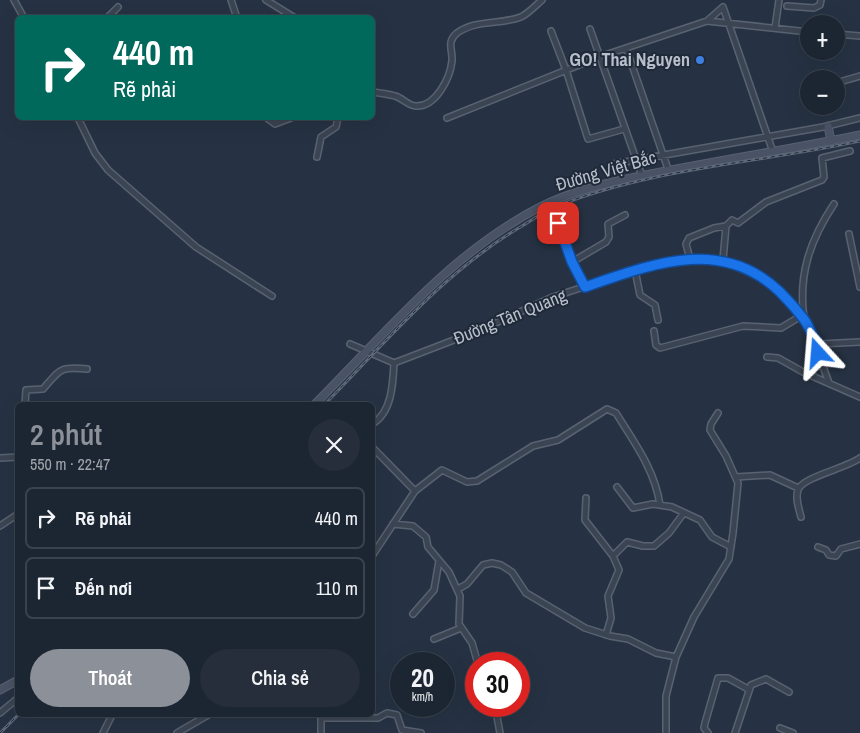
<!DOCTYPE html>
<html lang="vi">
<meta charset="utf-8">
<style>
:root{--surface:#1c2632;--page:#252e3a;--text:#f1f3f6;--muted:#a0a5ac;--line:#3a434d;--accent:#8c9099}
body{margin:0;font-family:"Archivo Narrow",sans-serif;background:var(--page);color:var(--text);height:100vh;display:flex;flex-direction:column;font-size:19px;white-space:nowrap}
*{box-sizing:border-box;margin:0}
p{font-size:16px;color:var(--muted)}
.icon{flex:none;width:28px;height:28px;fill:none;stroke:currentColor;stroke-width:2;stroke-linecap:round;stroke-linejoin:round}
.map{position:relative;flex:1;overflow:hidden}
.sheet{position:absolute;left:15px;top:402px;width:360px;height:315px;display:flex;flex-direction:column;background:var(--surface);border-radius:8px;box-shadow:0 5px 20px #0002,0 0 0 1px var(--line)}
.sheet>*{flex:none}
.guide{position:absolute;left:15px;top:15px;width:360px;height:105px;border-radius:8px;box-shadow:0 5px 20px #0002,0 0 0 1px var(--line);background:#00695c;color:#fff;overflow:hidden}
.tools{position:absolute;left:800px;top:15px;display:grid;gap:10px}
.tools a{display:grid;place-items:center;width:45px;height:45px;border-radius:50%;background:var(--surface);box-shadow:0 5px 20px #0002,0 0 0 1px var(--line);font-size:25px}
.speed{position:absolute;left:390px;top:652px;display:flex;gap:10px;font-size:25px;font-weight:700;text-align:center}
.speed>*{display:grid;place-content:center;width:65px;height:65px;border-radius:50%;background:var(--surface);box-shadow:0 5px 20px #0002,0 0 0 1px var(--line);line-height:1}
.speed small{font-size:12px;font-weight:400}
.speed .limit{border:8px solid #d22;background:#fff;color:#111}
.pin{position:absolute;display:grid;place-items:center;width:42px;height:42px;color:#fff;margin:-21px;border-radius:10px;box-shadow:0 2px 8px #0006}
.me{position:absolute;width:55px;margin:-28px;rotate:341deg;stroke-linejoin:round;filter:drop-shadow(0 0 4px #0008)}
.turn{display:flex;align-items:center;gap:18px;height:105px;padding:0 15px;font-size:22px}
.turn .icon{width:65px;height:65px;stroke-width:2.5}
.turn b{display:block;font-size:35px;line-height:42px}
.round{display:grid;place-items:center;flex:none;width:52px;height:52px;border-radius:26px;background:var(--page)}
.overview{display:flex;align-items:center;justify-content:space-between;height:85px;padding:0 15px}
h1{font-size:30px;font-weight:600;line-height:38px;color:var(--accent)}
.action{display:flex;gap:10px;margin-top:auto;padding:10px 15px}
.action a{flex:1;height:58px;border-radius:30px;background:var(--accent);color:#fff;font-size:20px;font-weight:600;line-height:58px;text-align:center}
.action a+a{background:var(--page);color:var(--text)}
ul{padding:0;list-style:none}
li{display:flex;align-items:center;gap:15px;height:62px;margin:0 10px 8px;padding:0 5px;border:2px solid var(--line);border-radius:8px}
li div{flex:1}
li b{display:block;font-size:19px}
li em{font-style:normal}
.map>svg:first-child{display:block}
</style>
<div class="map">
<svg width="860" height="733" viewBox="0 0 860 733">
<rect width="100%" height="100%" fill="#263243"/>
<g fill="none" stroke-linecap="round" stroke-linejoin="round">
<g stroke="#596270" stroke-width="8">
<path id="street" d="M14,0L24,18
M231,0L237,18
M266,0L295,18
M787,6L814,8L820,5L821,0
M107,18L118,7
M707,21L723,7L773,152
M775,28L779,0
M590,29L642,176
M551,31L566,70L588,139L624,129
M836,34L860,36
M626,48L668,169
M836,83L860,76
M372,92C380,93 388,94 395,96C403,98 408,106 416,106C436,107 450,78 452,61C453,50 446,42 457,33C477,19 500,25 521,17C529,13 535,6 542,0
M78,118L95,153L108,170L196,247L272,296
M267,118L275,124L291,118
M447,118L599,57L707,21L809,32
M317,157L321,137L336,127L338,118
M613,164L823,127L860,118
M558,223L572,262L585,287
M849,234L860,287
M690,259L686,244L689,238L714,228L726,226L732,220L738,223L766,202L822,180L824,177L822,158L850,151
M723,260L726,226
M572,262L606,242L609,237L608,224L625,215
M635,270L640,295L655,305L658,320
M804,318C798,275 810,240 834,204
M654,331L656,345L660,348L743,326L781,328L801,316
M350,344L394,363
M819,344L818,353L829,383
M767,357L778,358L803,372L860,397
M394,363L480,330L553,297L635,270L690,259L723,260L767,281L804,319L814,340L819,344L860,342
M25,405L26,390L43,389C60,370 59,366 87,369
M372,424C392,413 393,383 394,363
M372,447L415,491L372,556
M0,458L18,457
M736,477L770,475L798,488
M617,487L633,508L653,504L672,507L700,520L712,537L731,547
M415,491L442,470L467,482L477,481L533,446L558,440L607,409L616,413C634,442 655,470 660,505
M586,498L585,520L613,556L619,570L608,596L611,618L606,635
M801,517C799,509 795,498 798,490C802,477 847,468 860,458
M393,524L413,526L426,537L428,547L449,572L460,596L459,624L472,643L478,664
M0,526L18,514
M818,547L826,550L829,555L836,556L841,549L860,544
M613,556L627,542L643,546H654L669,533L683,514
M458,589L467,584L483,565L492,563L501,565L512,572L526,593L585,628L610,636L628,639L656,653L676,657
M413,614L434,590L439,561
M434,639L461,628
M495,706L500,733
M0,713L18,698
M321,715V733
M321,718H378L387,713L397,715L402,730L421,733
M780,728L793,733
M103,733L112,715
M177,733L208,715
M666,733V696L676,657L694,617L729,559L733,533L738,483L726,456L710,430L711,424L718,413
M708,733L704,728L705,723L718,678H728L748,689
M735,733L751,685L766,679L789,692"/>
</g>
<g stroke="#596270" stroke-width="9">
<path id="secondary" d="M828,126L831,141
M314,405C385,334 449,254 540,207C572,191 606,183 641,176C714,161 787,150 860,135
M0,690L18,680"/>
</g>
<use href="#street" stroke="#3b4452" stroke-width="5"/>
<use href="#secondary" stroke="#495365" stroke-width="7"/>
<g stroke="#5d6879" stroke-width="3">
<path id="rail" d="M324,405C386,342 445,271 522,226C532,220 543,212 555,207C651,168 759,163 860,141
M0,733L18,715"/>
</g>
<use href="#rail" stroke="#1f2938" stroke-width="1" stroke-dasharray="4" stroke-linecap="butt"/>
</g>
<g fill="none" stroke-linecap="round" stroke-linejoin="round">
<g stroke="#114b97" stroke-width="12">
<path id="route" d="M558,223L572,262L585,287C652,264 722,236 780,292C788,300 796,309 803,318C810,326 811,337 819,344L818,353"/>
</g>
<use href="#route" stroke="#1a73e8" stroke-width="9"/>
</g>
<circle fill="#3f7fe0" stroke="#1f2938" stroke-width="2" cx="700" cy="60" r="5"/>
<g text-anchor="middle" stroke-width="4" stroke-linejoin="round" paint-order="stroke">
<g font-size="18" font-weight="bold" fill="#b8bfcc" stroke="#1f2938" text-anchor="end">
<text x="690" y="66">GO! Thai Nguyen</text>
</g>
<g font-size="18" fill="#b8bfcc" stroke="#1f2938">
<text transform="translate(606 171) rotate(-16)" y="6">Đường Việt Bắc</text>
<text transform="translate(510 317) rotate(-22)" y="6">Đường Tân Quang</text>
</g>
</g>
</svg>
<div class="tools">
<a>+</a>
<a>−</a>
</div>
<div class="speed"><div>20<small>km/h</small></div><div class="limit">30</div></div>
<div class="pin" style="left:558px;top:223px;background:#d93025"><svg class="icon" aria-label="arrive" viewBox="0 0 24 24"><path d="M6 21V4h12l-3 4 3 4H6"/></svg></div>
<svg class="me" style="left:818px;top:353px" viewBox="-20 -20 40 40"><path d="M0-17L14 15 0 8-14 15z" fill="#1a73e8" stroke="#fff" stroke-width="4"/></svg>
<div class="guide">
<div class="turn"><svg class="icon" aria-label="right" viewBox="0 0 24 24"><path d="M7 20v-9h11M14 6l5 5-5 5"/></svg><div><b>440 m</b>Rẽ phải</div></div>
</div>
<section class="sheet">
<div class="overview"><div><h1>2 phút</h1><p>550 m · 22:47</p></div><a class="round"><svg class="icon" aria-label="close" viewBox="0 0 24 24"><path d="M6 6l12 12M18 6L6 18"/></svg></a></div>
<ul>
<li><svg class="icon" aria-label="right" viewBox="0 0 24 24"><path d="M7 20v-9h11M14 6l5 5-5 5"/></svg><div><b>Rẽ phải</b></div><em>440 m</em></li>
<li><svg class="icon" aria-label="arrive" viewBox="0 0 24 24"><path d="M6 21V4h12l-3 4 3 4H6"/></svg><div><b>Đến nơi</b></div><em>110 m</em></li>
</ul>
<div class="action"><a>Thoát</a><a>Chia sẻ</a></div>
</section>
</div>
